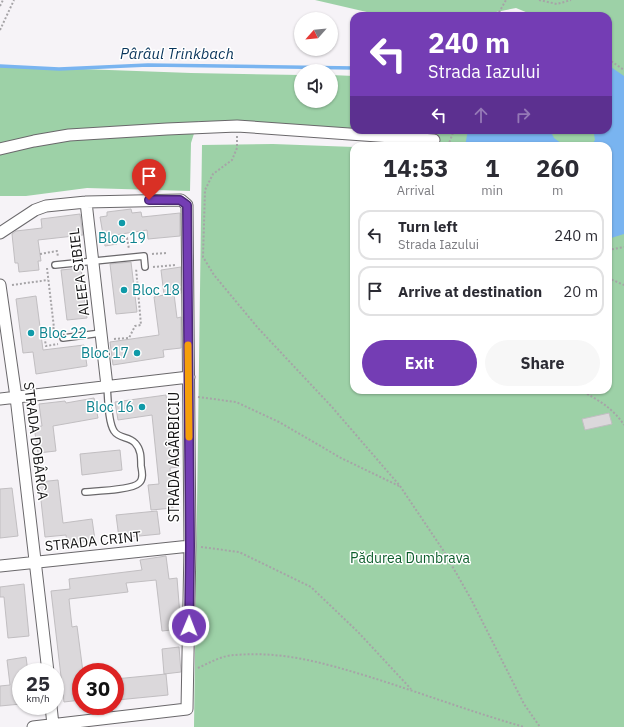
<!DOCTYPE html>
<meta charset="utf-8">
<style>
:root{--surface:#fff;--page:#f7f7f7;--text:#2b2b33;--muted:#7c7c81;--line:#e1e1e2;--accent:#743db4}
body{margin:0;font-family:"IBM Plex Sans",sans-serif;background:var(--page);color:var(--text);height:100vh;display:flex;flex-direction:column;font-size:15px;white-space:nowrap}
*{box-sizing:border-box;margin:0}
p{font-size:13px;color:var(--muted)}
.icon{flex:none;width:22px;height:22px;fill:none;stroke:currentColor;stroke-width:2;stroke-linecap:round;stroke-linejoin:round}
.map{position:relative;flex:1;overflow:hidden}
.side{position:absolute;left:350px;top:142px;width:262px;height:252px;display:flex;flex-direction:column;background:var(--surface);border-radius:12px;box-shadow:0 1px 3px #0004}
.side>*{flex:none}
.top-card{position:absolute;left:350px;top:12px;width:262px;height:122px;border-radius:12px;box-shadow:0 1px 3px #0004;background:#743db4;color:#fff;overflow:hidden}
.needle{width:26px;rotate:243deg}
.buttons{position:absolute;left:294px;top:12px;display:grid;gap:8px}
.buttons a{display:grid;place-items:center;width:44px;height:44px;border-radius:50%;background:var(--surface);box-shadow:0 1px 3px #0004;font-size:20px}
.speed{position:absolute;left:12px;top:663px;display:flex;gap:8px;font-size:20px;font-weight:700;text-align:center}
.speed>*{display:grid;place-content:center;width:52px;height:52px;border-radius:50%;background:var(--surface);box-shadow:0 1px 3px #0004;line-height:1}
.speed small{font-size:10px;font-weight:400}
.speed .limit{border:6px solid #d22;background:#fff;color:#111}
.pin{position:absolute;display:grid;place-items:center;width:34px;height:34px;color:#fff;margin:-41px -17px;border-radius:50% 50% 50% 0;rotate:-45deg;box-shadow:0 0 4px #0007}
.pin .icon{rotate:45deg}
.me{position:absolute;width:44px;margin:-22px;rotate:1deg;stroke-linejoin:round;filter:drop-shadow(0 0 3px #0008)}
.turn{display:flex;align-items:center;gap:14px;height:84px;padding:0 12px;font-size:18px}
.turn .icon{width:52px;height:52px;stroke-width:2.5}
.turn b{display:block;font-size:28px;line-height:34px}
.lanes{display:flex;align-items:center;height:38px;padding:0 12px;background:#0003;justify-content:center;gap:20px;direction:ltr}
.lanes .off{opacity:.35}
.eta{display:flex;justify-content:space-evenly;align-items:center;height:68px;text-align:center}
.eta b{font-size:24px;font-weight:800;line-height:28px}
.primary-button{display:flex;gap:8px;margin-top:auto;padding:8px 12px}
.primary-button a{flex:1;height:46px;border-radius:24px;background:var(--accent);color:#fff;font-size:16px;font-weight:800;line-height:46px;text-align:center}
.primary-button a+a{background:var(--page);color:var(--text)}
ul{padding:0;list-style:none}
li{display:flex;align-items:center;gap:12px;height:50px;margin:0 8px 6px;padding:0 4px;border:2px solid var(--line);border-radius:12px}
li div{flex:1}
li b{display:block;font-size:15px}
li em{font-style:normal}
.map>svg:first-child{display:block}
</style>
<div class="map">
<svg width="624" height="727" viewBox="0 0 624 727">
<rect width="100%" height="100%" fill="#f6f3f7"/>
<path fill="#9dd1a7" d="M315,0H624V727H194L202,145L273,144L354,147V390H608V146H433L434,140L439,130H608V16H526L533,15L516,8L491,13L487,16H384Z
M0,66L191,73L301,75V101H331V75L354,76V129L198,121L191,143L190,191L87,188L26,196H0Z"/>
<path fill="#79b4f0" d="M608,65L624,76V234L608,239V146H591L595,140L594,134L592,130H608Z
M468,130H550L554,138L565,146H465Z"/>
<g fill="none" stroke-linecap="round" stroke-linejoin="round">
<path stroke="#79b4f0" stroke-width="3.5" d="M0,66L59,69L148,65L354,68"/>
</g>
<path fill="#dbd8db" stroke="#c1bec1" d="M131,209L132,213L141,212L142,217L180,213V236L148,239L147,230L115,235L117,244L105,246L100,217L107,216V212Z
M80,214L83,235L38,240L41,261H38L39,270L19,272L18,263H15L12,234L16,231L42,228L41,219Z
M131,262L137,312L116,314L110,264Z
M181,267V293L174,294L177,318L181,317V348L163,350L164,357L113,365L110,342L159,335L154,297L164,295L161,270Z
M81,268L87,318L67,320L61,270Z
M36,296L43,350L84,345L87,366L36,374L33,352L23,353L16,299Z
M166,395L169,417L174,416L179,467L170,468L173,508L151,510L148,485L159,484L152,415L118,420L115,402Z
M94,398L98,418L53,426L56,451L38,453L34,427L42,426L39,404L65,401L66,403Z
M609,413L612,424L585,430L582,419Z
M120,450L122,470L82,475L80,454Z
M58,480L63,523L92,519L95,540L67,544L66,535L45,537L39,482Z
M12,488L18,536L0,538V489Z
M157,511L160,534L119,538L116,515Z
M166,556L169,579L177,578L181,629L162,631L156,580L126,583L128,592L69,599L72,627L77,626L83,672H81V700L64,702L51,591L70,589L69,579L142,570L140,560Z
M24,584L29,636L8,638L4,597H0V587Z
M179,647L181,672L164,674L162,649Z
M26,657L28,672H21V704L0,706V686L10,685L7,660Z
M166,674L168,695L117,700L115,679Z"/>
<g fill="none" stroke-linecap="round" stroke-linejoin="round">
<g stroke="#6a686b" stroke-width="8">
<path id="service" d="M55,265L144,256L145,267
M63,338L101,333
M85,492C96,491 132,490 139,483C144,479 142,471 141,466C141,457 141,449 135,443C129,436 119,439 114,431C108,422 108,398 107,386"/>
</g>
<g stroke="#6a686b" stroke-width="13">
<path id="minor" d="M0,149L34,141L69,135L167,129L237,126L434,140
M86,202L107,386
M0,233L35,210L46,206L86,202L181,200L187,205L190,546L187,709L33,727
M0,285L16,397L48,672
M0,399L189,377
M0,566L190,546
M51,706L53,725"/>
</g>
<path stroke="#a6a4a7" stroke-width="2" stroke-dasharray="2 2" stroke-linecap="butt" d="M539,0L557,4L571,0
M0,6L3,0
M497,16L506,0
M0,30L14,0
M608,59L624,70
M237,136V148L232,160L213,174L205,190L203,257L214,275L258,328L332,407L400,486L443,550L471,599L524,704L540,727
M448,146L454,130
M122,234L123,238H127L129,249
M608,250L624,247
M40,254L57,251L58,257
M152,254L166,253
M153,267L176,265
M47,268L54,328L43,329L46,346L58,344
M608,278L624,285
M12,285L48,280
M114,339L129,338L135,326L141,325L136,268
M580,390C598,400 613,408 624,425
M198,397L236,402L279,422L341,458L399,486
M201,547L239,552L311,587L358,632L411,689
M198,668C209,663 223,655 235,655C284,651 324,663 370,677C421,693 472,712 524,727"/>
<use href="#service" stroke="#fff" stroke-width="5.5"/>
<use href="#minor" stroke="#fff" stroke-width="11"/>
</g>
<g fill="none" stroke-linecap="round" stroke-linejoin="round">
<g stroke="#4b2875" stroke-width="10">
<path id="route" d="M149,200H180L187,205L190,546L189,626"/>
</g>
<use href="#route" stroke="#743db4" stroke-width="7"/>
<path stroke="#f59e0b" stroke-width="7" d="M188,345L189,437"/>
</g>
<g fill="#0f9aa8" stroke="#fff" stroke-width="1.5">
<circle cx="122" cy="223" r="4"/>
<circle cx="124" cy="290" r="4"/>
<circle cx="31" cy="333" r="4"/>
<circle cx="137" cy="353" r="4"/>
<circle cx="142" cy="407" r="4"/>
</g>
<g text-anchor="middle" stroke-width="3" stroke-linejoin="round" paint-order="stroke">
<g font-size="14" fill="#0d838f" stroke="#fff" text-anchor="start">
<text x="122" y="243" text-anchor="middle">Bloc 19</text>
<text x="132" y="295">Bloc 18</text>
<text x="39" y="338">Bloc 22</text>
<text x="129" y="358" text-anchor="end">Bloc 17</text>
<text x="134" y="412" text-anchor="end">Bloc 16</text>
</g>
<g font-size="14" fill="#151415" stroke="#fff">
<text transform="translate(79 272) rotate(-97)" y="5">ALEEA SIBIEL</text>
<text transform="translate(36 441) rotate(83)" y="5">STRADA DOBÂRCA</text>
<text transform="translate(174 457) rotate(-90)" y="5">STRADA AGÂRBICIU</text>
<text transform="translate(93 541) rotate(-6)" y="5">STRADA CRINT</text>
</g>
<g font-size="14" fill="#0c5d2b" stroke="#fff">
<text x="410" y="563">Pădurea Dumbrava</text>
</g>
<g font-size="15" font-style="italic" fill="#09355b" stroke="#fff">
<text x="177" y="59">Pârâul Trinkbach</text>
</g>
</g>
</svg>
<div class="buttons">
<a><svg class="needle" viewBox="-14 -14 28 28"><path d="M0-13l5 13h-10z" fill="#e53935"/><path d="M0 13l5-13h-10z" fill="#7c7c81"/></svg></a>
<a><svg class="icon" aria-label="sound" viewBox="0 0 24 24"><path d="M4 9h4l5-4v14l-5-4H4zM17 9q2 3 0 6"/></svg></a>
</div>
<div class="speed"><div>25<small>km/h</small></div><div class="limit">30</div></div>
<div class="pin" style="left:149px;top:200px;background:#d93025"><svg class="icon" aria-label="arrive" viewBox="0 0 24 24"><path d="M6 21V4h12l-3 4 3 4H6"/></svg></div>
<svg class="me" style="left:189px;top:626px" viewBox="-20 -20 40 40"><circle r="17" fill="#743db4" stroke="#fff" stroke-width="3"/><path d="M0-11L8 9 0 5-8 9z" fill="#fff"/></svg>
<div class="top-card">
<div class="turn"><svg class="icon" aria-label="left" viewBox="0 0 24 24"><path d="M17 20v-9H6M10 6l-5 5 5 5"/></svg><div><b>240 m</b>Strada Iazului</div></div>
<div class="lanes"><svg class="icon" aria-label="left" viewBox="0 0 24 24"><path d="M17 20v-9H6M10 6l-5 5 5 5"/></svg><svg class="icon off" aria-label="ahead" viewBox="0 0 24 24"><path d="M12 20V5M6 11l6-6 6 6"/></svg><svg class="icon off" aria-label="right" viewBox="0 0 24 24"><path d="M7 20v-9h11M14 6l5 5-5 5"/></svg></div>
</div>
<section class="side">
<div class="eta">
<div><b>14:53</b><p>Arrival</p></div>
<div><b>1</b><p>min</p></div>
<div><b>260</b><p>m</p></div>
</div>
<ul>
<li><svg class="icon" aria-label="left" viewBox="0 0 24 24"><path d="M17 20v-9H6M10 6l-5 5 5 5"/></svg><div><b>Turn left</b><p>Strada Iazului</p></div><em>240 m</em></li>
<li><svg class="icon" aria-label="arrive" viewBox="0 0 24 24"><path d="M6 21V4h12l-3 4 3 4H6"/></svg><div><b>Arrive at destination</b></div><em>20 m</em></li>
</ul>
<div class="primary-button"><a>Exit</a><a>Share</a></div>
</section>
</div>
